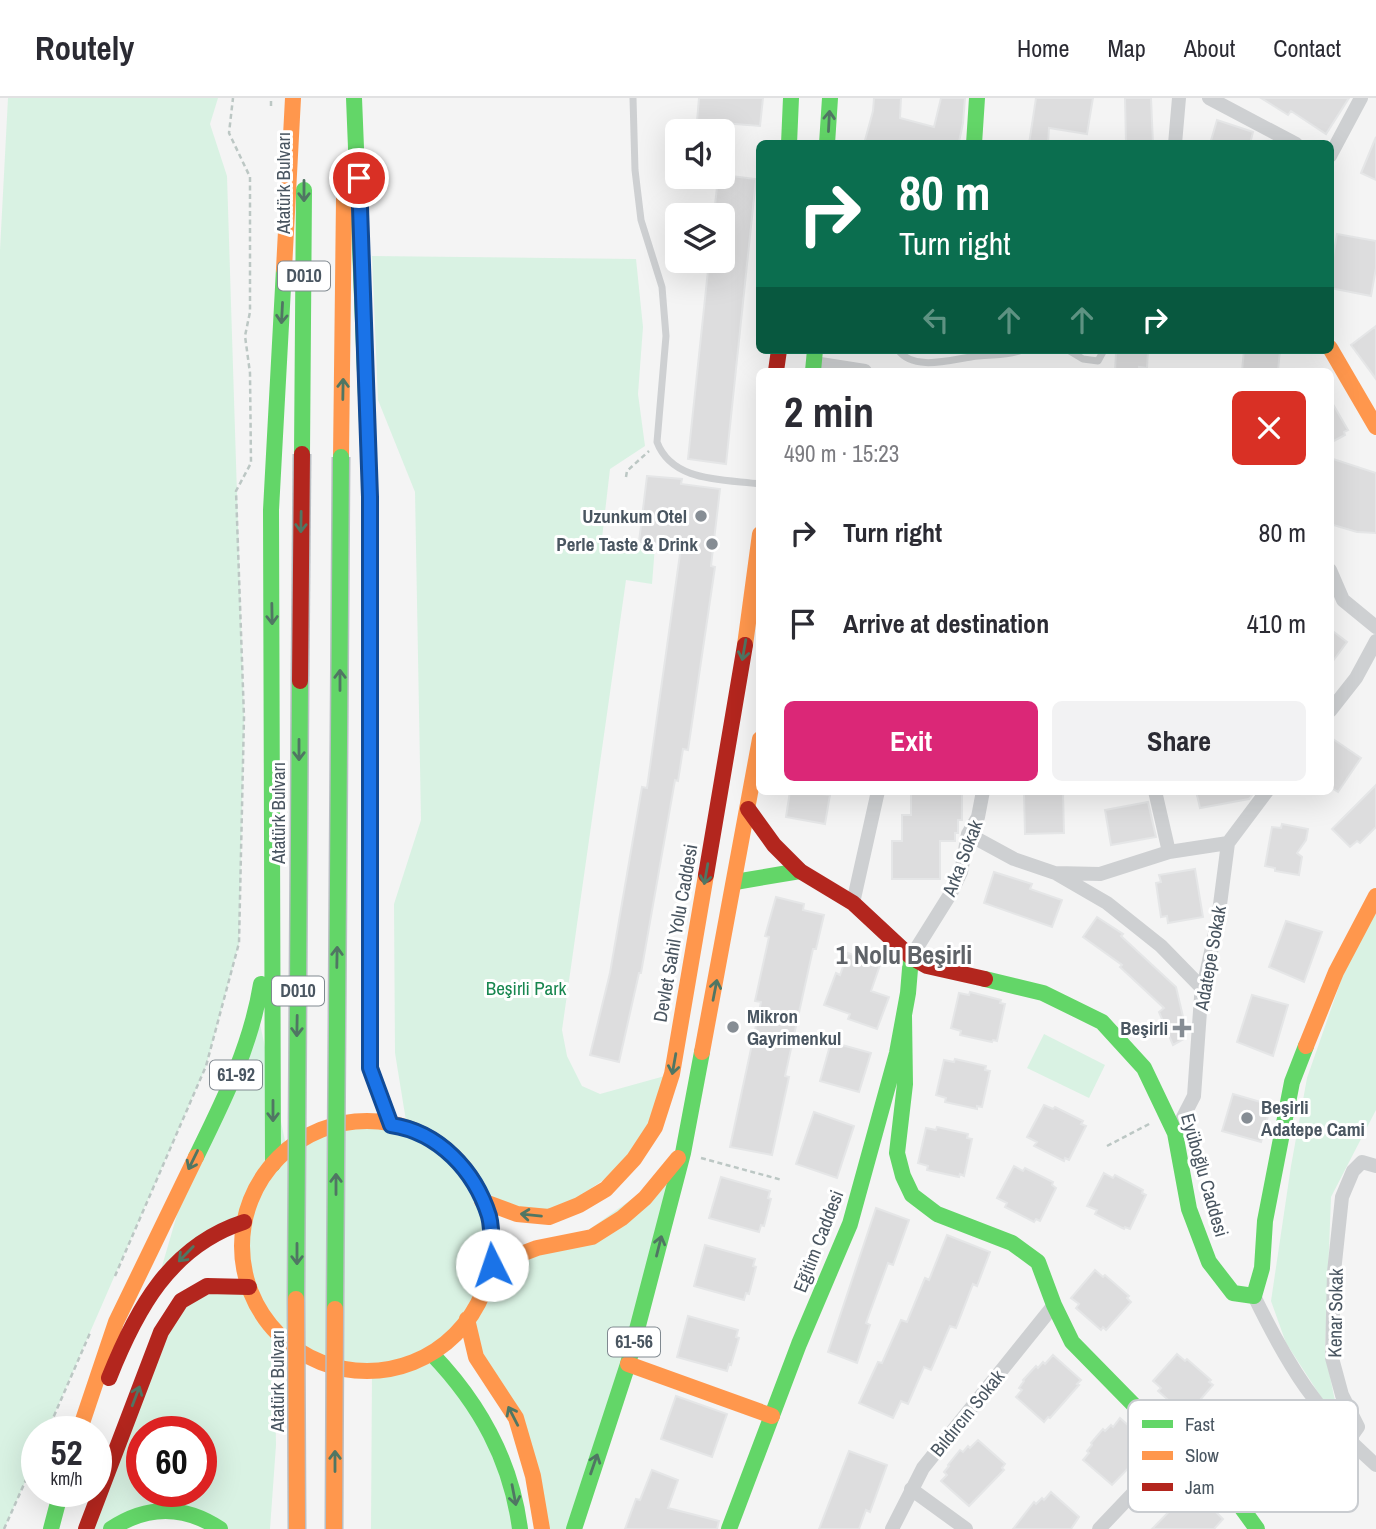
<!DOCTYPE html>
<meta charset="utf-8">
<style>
:root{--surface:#fff;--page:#f2f2f3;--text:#2b2b33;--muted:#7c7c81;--line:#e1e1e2;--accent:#db2777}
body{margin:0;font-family:"Archivo Narrow",sans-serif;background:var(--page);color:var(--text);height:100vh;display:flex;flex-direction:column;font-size:26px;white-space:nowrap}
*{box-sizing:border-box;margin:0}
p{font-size:23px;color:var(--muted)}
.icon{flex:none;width:38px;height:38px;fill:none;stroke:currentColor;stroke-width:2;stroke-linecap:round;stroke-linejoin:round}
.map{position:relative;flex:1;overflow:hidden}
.drawer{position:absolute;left:756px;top:270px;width:578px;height:427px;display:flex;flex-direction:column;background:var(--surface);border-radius:10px;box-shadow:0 7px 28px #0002}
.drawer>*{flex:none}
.guide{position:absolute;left:756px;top:42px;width:578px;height:214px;border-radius:10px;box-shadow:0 7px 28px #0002;background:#0b6e4f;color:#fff;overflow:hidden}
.tools{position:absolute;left:665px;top:21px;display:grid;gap:14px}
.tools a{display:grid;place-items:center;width:70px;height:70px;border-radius:10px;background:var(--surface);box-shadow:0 7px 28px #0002;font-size:35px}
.speed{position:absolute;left:21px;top:1318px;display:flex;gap:14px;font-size:35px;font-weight:700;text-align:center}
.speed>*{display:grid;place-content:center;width:91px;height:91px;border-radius:50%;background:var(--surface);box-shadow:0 7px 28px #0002;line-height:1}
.speed small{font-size:18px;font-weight:400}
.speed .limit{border:10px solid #d22;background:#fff;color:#111}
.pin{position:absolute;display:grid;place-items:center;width:60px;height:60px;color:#fff;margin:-30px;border:4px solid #fff;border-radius:50%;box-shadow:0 2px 7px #0007}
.me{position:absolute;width:77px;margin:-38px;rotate:356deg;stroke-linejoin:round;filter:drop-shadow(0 0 5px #0008)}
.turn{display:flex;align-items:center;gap:24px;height:147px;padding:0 28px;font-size:32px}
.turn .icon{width:91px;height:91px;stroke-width:2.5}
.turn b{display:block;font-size:49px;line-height:60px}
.lanes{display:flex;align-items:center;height:66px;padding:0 28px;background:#0003;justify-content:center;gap:35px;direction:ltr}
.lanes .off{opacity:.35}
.round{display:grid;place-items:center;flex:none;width:74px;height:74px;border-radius:10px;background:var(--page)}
.overview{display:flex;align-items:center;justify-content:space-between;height:119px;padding:0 28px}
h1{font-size:42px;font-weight:700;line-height:52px}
.cta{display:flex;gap:14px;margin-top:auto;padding:14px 28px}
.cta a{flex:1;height:80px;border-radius:10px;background:var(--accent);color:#fff;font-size:28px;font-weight:700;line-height:80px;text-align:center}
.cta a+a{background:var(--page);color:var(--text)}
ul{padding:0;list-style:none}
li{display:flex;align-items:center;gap:21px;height:91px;padding:0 28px}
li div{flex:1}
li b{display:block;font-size:26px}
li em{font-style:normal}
header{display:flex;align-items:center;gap:42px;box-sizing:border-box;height:98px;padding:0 35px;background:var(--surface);border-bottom:2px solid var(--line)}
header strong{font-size:33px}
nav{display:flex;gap:38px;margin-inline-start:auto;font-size:24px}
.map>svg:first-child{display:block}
</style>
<header>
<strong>Routely</strong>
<nav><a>Home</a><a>Map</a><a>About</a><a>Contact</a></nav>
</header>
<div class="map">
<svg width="1376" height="1431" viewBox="0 0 1376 1431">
<rect width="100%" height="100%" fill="#f4f4f4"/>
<path fill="#d9f2e3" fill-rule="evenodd" d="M8,0H218L210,26L227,78L244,619L239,845L206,968L47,1333L37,1334V1357L4,1431H0V152Z
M372,158L636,161L643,229L638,296L645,348L610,371L602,440L655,448L652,486L626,482L562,932L567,958L582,988L600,996L672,976L634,1061L549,1119L493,1107L490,1125L492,1166L570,1145L663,1079L676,1097L571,1431H544L533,1378L467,1222L432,1256L494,1339L520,1431H371L372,1273C337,1275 296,1259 274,1231L276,1347L270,1431H220L183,1412L111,1431H86L161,1234L207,1188L252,1194L243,1167V1135L207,1137L156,1189L192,1065L257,912L287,1052L324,1030L366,1023L407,1029L395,955L394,806L421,722L415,394L378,302ZM142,1334H201V1393H142Z
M1376,814V1012L1331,1099L1325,1254L1335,1303L1348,1326L1323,1302L1286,1245L1271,1203L1291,1068L1307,980L1345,871Z
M1044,936L1105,967L1089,1000L1027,970Z"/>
<path fill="#ddddde" stroke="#e5e6e7" stroke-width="2" d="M699,0H763L760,28L697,23Z
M874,0H901L900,20L934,29L941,0H965L963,25L959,44L864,46L873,13Z
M1036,0H1093L1087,36L1049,30L1048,46H1029Z
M1125,0H1151L1153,46H1126Z
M1261,0H1349L1326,36L1291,13L1288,17Z
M1217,22L1253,34L1250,46H1210Z
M1376,39V82L1361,75Z
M723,77L756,81L726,366L688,361L709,163H723V117H714L718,79Z
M1337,136L1376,143V170L1371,198L1330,190V177Z
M1376,228V281L1351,247Z
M1125,252H1148L1147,270L1139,269V273H1115L1116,254H1125Z
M1244,252H1280L1278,273H1242Z
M1330,301L1348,332L1344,334L1345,337L1330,345Z
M1330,360L1376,375V435L1357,434L1330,426Z
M647,378L682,381L681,386L720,391L711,468L715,469L688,652L683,651L678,683L675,682L641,875H639L619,964L590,957L610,875L642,689L647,690L681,449L639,444Z
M1330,531L1347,544L1330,567Z
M1330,639L1361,660L1338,694L1330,689Z
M1376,687V729L1360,745L1357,743L1350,749L1332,731Z
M790,693L830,697L825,726L786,719Z
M911,693H952L951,696H962V722H958V735H955V743H940V781H892V743H902V717H911Z
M1196,693H1255L1249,701L1200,710Z
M1063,694L1064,735L1025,736L1024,695Z
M1148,704L1156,739L1111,747L1105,712Z
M1282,726L1308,731L1306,742L1297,755L1302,759L1299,777L1275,773V770L1265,768L1272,729L1281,730Z
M1195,771L1203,819L1168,825L1167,818L1161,819L1156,785L1161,784L1159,777Z
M994,774L1032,786L1030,791L1062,802L1052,829L984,805Z
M776,799L804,806L803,812L824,817L816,851H813L785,978L789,979L772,1057L730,1049L761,904L755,903L769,839L765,838Z
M1097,819L1123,836L1121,838L1176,889L1185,927L1184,941L1173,947L1159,914L1164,910L1120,869L1122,867L1083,839Z
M1286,823L1322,834L1304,884L1269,869Z
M848,855L880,867L871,893L889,899L877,931L848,921L850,916L824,907L836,875L840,877Z
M970,894L1001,902L1000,905L1005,906L997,943L993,942L992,944L960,937L961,933L951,930L959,895L969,897Z
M1252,897L1288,907L1273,958L1237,944Z
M831,944L871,955L859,994L820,983Z
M955,961L986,968L985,972L990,973L982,1009L977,1008V1011L945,1004L946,1000L936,997L944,962L954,964Z
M1233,996L1271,1007L1261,1044L1222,1033Z
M1044,1007L1053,1011L1055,1009L1083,1023L1081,1026L1086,1028L1069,1062L1065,1060L1064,1063L1034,1048L1037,1044L1027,1039Z
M814,1014L854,1028L837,1080L796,1066Z
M937,1029L968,1036L967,1040L972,1041L964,1078L960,1076L959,1079L927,1072L928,1068L918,1065L926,1030L936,1032Z
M1014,1068L1023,1073L1025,1070L1053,1084L1052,1087L1056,1090L1040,1123L1036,1121L1034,1124L1005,1109L1007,1105L997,1100Z
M1104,1075L1113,1080L1115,1077L1143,1092L1142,1095L1146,1097L1130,1131L1125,1129L1124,1131L1095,1116L1097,1112L1087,1108Z
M721,1079L770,1093L768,1100L771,1101L764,1128L761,1127L759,1134L709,1120Z
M876,1110L909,1122L893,1167L888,1165L866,1225L870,1227L857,1265L828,1254Z
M947,1137L990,1154L977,1188L973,1186L956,1230L950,1228L931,1272L924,1269L908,1306L901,1303L893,1320L859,1305L878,1264L882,1265L901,1222L907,1224L925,1180L929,1182Z
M705,1147L755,1161L753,1168L756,1169L749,1196L746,1195L744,1202L694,1188Z
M1095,1172L1103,1179L1105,1177L1129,1198L1127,1200L1131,1204L1106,1232L1103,1229L1101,1232L1076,1210L1079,1206L1071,1200Z
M688,1218L738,1232L736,1239L739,1240L731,1267L729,1266L727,1273L677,1259Z
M1177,1256L1185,1263L1187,1261L1211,1282L1209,1284L1213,1287L1188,1316L1185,1313L1183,1315L1158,1293L1161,1290L1153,1283Z
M1053,1257L1081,1282L1077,1286L1079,1287L1050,1320L1048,1319L1044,1324L1016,1299L1022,1292L1019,1290L1024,1283L1023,1282L1036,1268L1038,1270L1043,1264L1045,1266Z
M676,1298L727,1316L712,1359L661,1341Z
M1120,1320L1148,1345L1145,1349L1147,1351L1112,1387L1083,1362L1089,1355L1087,1353L1092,1347L1091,1345L1103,1331L1105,1333L1111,1327L1113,1329Z
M978,1342L1005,1366L1002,1370L1004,1372L969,1408L941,1383L947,1377L944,1374L949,1368L948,1367L960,1352L963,1354L968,1348L970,1350Z
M849,1353L887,1367L870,1414L866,1412L859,1431H819Z
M652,1372L678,1382L668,1410L719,1423L717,1431H625L636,1401L640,1402Z
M1192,1390L1223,1421L1214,1431H1152Z
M1051,1394L1079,1419L1071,1431H1013L1034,1404L1036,1406L1042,1400L1044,1402Z"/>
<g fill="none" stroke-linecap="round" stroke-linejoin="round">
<path stroke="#bcc7c4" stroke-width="2.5" stroke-dasharray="5 3.5" stroke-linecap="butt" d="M271,8V0
M626,379L627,373L649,353
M1107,1048L1151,1025
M701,1060L782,1082
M115,1178L206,968L239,845L244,619L236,393L251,365L250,275L245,238L250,214V79L229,35L233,0
M47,1334L90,1235
M4,1431L37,1357"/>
<path stroke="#ced0d2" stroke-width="7" d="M633,0L635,72L641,122L662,189L666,238L657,344C672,384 722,381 760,386
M898,252C915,275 955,260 978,258C994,256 1007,258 1022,252
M1068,252L1083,261L1098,263L1104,252"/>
<path stroke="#ced0d2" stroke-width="14" d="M1209,0L1296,46
M1175,46L1179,0
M1330,58L1361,0
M814,265L865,273
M1330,472L1343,502L1376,529
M1330,613L1356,580L1376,543
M1155,693L1169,754
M968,736L1014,761L1055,775L1100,776L1169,754L1228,745
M1057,776L1107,805L1161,848L1203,891
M853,805L878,693
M911,859L951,795L961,774L968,736L978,719L983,693
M1175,1035L1194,998L1201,899L1218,822L1228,745L1267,693
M1254,1198C1287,1266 1318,1317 1376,1367
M1348,1343L1358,1329L1342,1297L1332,1260L1334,1174L1342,1099L1353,1073L1362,1064L1376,1068
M911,1391L966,1431
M892,1431L923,1370L1054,1207
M1099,1431L1176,1350"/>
<path stroke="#63d668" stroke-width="16" d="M354,0L370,399V746
M789,46L791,0
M827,46L830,0
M974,46L977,0
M813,273L815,252
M302,356L304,92
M735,784L800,773
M985,881L1043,895L1102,924L1144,970L1175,1035L1189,1111L1209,1164L1233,1195L1254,1198L1262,1170L1265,1123L1292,984L1306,948
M904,918L905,986L897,1055L903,1078L912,1097L937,1116L1012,1145L1038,1164L1054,1207L1072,1244L1176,1350L1206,1372L1236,1402L1257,1431
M196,1059C224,1002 251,948 261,886
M273,1066L271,412L284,171
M432,1256C480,1306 511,1362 520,1431
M51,1431L61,1393
M111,1431C147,1407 184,1407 220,1431
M574,1431L628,1266L683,1055L702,954
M729,1431L799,1246L850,1126L897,955L908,895L911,859"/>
<path stroke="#ff974d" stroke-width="16" d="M284,171L293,0
M1330,250L1376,329
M341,359L344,101
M745,547L760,436
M370,746V969L391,1027
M1306,948L1336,874L1376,798
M702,954L760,641
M242 1148a125 125 0 1 1 250 0a125 125 0 1 1-250 0Z
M482,1103L517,1116L549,1119L579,1107L606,1091L634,1061L655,1029L672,976L706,777
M492,1167L537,1150L592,1139L622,1120L645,1100L678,1060
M467,1221L476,1259L516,1320L533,1378L542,1431
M628,1266L772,1318
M79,1334L116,1224L196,1059"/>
<path stroke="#b3261e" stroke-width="16" d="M776,273L779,252
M748,711L774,747L800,773L853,805L911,859L927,868L985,881
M706,777L745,547
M109,1280C136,1212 170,1148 244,1124
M86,1431L161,1234L181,1203L207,1188L249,1189"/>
<g stroke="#b9bec3" stroke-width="19" stroke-linecap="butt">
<path id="fast-bridge" d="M296,1201L300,583
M335,1211L341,359"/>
</g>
<g stroke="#b9bec3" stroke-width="19" stroke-linecap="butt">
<path id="slow-bridge" d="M296,1201L297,1431
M334,1431L335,1211"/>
</g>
<g stroke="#b9bec3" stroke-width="19" stroke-linecap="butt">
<path id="jam-bridge" d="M300,583L302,356"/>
</g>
<use href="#fast-bridge" stroke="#63d668" stroke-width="16"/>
<use href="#slow-bridge" stroke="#ff974d" stroke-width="16"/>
<use href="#jam-bridge" stroke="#b3261e" stroke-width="16"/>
</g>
<defs><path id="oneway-shaft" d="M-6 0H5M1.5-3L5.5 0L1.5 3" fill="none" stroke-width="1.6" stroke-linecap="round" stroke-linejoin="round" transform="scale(1.75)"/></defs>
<g stroke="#507663">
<use href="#oneway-shaft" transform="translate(829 23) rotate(-87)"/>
<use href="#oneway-shaft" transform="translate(304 93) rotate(90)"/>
<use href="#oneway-shaft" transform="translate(282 215) rotate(93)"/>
<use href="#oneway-shaft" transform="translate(343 291) rotate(-89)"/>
<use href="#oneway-shaft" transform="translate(301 424) rotate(91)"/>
<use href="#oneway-shaft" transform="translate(272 516) rotate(89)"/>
<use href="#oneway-shaft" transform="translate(744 552) rotate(100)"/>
<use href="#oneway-shaft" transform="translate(340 582) rotate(-90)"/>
<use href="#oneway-shaft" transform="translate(299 652) rotate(90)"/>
<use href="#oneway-shaft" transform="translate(706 776) rotate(100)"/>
<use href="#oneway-shaft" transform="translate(337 859) rotate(-89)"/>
<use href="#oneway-shaft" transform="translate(715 892) rotate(-79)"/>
<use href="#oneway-shaft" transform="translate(297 928) rotate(91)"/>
<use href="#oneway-shaft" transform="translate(674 966) rotate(100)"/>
<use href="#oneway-shaft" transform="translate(273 1013) rotate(90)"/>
<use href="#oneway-shaft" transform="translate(193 1062) rotate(116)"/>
<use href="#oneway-shaft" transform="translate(336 1086) rotate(-90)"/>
<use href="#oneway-shaft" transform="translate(531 1117) rotate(-174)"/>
<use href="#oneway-shaft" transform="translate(659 1148) rotate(-76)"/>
<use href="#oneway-shaft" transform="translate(186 1156) rotate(134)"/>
<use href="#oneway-shaft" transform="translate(297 1156) rotate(90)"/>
<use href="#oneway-shaft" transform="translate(136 1298) rotate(-69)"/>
<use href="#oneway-shaft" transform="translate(513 1318) rotate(-117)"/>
<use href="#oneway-shaft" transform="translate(335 1363) rotate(-90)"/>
<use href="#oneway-shaft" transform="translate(594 1366) rotate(-71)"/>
<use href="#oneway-shaft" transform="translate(514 1397) rotate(79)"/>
</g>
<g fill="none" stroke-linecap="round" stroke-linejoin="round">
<g stroke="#114b97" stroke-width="18">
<path id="route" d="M359,80L370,399V970L391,1027C439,1034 475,1073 489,1118C493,1133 491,1152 492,1167"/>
</g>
<use href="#route" stroke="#1a73e8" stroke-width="12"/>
</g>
<g fill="#868d94" stroke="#fff" stroke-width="2.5">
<circle cx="701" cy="418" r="7"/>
<circle cx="712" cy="446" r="7"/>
<circle cx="733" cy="929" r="7"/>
<path d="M1178.5 919.5h7v7h7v7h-7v7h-7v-7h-7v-7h7z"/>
<circle cx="1247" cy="1020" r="7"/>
</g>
<g text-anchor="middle" stroke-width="6" stroke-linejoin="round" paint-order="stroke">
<g fill="#fff" stroke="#808990" stroke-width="2">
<rect x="278" y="163.5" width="52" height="29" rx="5"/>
<rect x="272" y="878.5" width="52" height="29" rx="5"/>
<rect x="210" y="962.5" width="52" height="29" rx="5"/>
<rect x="608" y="1229.5" width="52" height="29" rx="5"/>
</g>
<g font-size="18" font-weight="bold" fill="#4a5661">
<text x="304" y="184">D010</text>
<text x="298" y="899">D010</text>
<text x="236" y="983">61-92</text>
<text x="634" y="1250">61-56</text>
</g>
<g font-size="19" fill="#4a5661" stroke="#fff">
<text transform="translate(283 85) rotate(-90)" y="7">Atatürk Bulvarı</text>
<text transform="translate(278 715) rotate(-90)" y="7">Atatürk Bulvarı</text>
<text transform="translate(962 760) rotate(-69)" y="7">Arka Sokak</text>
<text transform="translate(675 835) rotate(-80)" y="7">Devlet Sahil Yolu Caddesi</text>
<text transform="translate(1210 860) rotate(-80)" y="7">Adatepe Sokak</text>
<text transform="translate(1205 1077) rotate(74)" y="7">Eyüboğlu Caddesi</text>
<text transform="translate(818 1143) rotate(-69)" y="7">Eğitim Caddesi</text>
<text transform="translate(1335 1215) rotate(-89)" y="7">Kenar Sokak</text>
<text transform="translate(277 1283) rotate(-90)" y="7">Atatürk Bulvarı</text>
<text transform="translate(967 1315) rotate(-51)" y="7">Bıldırcın Sokak</text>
</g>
<g font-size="19" font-weight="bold" fill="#4a5661" stroke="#fff" text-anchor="end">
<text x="687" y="425">Uzunkum Otel</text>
<text x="698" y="453">Perle Taste &amp; Drink</text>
<text x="747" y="925" text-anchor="start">Mikron<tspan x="747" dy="22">Gayrimenkul</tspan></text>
<text x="1168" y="937">Beşirli</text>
<text x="1261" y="1016" text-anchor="start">Beşirli<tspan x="1261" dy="22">Adatepe Cami</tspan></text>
</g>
<g font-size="19" fill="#17864f" stroke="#fff">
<text x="526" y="897">Beşirli Park</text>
</g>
<g font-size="26" font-weight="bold" fill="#5f6368" stroke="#fff">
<text x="904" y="866">1 Nolu Beşirli</text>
</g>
</g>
<rect x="1128" y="1302" width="230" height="112" rx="10" fill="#fff" stroke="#c9ccd0" stroke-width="2"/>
<rect x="1142" y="1322" width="31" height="8" fill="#63d668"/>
<rect x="1142" y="1353" width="31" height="9" fill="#ff974d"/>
<rect x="1142" y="1385" width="31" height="8" fill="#b3261e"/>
<g font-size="19" fill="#4a5661">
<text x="1185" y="1333">Fast</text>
<text x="1185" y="1364">Slow</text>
<text x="1185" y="1396">Jam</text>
</g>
</svg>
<div class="tools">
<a><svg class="icon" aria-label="sound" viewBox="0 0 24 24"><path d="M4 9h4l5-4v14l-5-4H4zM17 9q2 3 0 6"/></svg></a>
<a><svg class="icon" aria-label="layers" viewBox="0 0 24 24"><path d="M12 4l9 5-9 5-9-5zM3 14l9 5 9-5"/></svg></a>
</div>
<div class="speed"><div>52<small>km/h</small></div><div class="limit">60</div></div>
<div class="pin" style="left:359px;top:80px;background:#d93025"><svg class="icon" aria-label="arrive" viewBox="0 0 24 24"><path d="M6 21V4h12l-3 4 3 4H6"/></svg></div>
<svg class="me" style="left:492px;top:1167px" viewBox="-20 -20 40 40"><circle r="19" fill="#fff"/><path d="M0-13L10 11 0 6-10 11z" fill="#1a73e8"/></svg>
<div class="guide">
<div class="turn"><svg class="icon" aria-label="right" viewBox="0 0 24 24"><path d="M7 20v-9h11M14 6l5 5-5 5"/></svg><div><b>80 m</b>Turn right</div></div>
<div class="lanes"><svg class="icon off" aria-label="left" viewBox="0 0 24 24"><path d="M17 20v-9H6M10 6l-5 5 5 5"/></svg><svg class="icon off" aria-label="ahead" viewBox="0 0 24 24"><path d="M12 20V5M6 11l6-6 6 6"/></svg><svg class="icon off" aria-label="ahead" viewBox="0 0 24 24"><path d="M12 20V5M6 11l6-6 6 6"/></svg><svg class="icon" aria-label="right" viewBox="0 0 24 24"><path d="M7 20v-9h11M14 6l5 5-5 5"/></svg></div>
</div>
<section class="drawer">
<div class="overview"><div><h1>2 min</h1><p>490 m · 15:23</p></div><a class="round" style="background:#d93025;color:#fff"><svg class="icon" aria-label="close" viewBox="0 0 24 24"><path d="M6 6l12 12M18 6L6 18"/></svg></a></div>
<ul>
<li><svg class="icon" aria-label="right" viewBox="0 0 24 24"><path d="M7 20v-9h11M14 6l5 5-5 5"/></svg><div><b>Turn right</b></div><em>80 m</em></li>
<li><svg class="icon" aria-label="arrive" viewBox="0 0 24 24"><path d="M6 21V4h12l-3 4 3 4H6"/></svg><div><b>Arrive at destination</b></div><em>410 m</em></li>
</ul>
<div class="cta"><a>Exit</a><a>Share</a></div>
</section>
</div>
